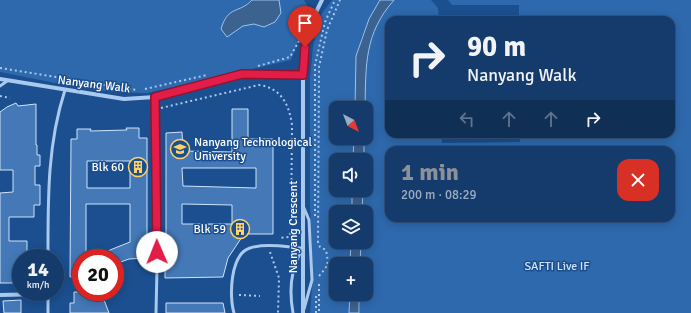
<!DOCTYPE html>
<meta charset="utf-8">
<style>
:root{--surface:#143b6b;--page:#214673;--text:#f1f3f6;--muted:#9dadc1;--line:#33557e;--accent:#8c9099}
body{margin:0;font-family:Signika,sans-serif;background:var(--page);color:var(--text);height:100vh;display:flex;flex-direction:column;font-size:15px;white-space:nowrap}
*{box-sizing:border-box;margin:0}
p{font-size:13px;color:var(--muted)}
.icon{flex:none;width:22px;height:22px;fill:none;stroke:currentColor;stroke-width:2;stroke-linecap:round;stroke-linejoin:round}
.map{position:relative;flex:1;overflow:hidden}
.details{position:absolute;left:385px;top:146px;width:290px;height:76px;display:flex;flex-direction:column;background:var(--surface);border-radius:12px;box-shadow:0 2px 10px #0003,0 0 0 1px var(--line)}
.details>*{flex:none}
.hud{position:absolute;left:385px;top:16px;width:290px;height:122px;border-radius:12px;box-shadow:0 2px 10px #0003,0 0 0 1px var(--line);background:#143b6b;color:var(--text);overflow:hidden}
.needle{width:26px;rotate:138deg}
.fabs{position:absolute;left:329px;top:101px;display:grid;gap:8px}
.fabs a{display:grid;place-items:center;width:44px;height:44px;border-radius:8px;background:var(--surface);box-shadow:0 2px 10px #0003,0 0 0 1px var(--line);font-size:20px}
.speed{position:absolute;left:12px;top:249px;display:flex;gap:8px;font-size:20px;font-weight:700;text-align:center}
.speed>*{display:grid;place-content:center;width:52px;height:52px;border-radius:50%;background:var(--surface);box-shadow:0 2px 10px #0003,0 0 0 1px var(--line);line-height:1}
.speed small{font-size:10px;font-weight:400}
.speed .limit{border:6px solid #d22;background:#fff;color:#111}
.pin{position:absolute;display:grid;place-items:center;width:34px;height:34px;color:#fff;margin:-41px -17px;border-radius:50% 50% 50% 0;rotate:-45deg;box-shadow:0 0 4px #0007}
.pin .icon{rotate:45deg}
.me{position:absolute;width:44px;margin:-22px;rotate:359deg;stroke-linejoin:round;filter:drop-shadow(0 0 3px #0008)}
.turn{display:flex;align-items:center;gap:14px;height:84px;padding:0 16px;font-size:18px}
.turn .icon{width:52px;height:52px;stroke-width:2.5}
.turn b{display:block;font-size:28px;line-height:34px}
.lanes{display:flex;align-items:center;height:38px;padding:0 16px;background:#0003;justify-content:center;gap:20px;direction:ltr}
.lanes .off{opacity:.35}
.round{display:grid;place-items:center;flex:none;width:42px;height:42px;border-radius:12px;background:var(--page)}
.head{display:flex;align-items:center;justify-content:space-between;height:68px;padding:0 16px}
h1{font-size:24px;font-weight:700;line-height:30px;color:var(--accent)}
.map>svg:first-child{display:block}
</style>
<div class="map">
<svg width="691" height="313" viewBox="0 0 691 313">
<rect width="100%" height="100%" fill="#1b4f8f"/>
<path fill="#2e69ad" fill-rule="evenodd" d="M0,0H304L310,11L291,60L147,93C98,94 48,81 0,72Z
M332,0H380L369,19L361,39L358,108H336V138H357L356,160H336V190H355L354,212H336V242H353L352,264H336V294H351L350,313H310L313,277L310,207V79L313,47L320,16Z
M394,0H431L438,8L439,20H389V134H441L442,143L520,142V134H671V20H519V5H452L448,0H691V313H360V294H366V264H361V242H366V212H362L363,190H366V160H363L364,138H366V108H364C366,66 364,34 394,0ZM389,150H671V218H389Z"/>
<path fill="#3c6290" stroke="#9cc4f0" d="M252,0H279L281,13L275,22L264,27L254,24L243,26L227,37L221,29C228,5 239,14 252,0Z
M380,0H394C364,34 366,65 365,108H355L356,56L369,19Z
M354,138H364V160H353Z
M352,190H363L362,212H352Z
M351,242H361L360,264H350Z
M350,294H359V313H349Z"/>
<path fill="#4478b7" stroke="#cfe3fa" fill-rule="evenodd" d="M16,103L18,106L36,104V145H37V155H40V166H35V185H40V205H34V217H9V241H27V258H21V283H0V193L13,192V170H0V112L7,107Z
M232,109H248V139H273V234H244L228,258L223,277L165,278V268H160V252L166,253V133L182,132L183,151L232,152ZM182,168H256V188L183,186ZM182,204L232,205V224H182Z
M126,128H139V138H147V258L129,259L115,264V258H98L110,250L130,242V204H86V258H81V276L70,277L71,139H77V129H91L90,131L127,130ZM87,161H130V188H87Z
M147,252H154V268H148Z
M74,292H101L109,313H70V303H74Z
M21,300V313H4L3,301Z
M166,303H223L225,313H166Z"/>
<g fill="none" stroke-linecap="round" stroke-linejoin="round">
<path stroke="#a9c9ee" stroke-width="2" stroke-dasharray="2 3" stroke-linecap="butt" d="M258,66L290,57L299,41
M0,68L137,90
M145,89L207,75
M0,96L10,98
M161,108L259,85C281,88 289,104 292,125L291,231L289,237L280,238
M315,216V65L325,22L335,0
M270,252L279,278L278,313
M319,276C328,265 329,266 326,250L320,247L318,242L319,67L327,30L340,0
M319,284V313
M239,295L260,296
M316,313V296"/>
<path stroke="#a9c9ee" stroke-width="3" d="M0,86L7,81
M155,97L157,268L156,313
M48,258C48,201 47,145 65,90
M304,309L312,280L309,220L304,208
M48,313V292
M234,313C229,297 230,254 250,248C266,243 286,247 303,248C291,267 289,291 293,313"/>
<path stroke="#a9c9ee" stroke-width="4" d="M0,79L124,99L155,97L174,93L242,74L303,75
M0,295L48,294
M303,313V75C304,48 309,24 322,0"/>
</g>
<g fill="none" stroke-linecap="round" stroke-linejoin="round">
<g stroke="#92132f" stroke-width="10">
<path id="route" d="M157,252L155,97L242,74L303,75L305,47"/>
</g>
<use href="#route" stroke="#e11d48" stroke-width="7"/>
</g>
<defs>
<g id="university-ring" transform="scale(1)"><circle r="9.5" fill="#1b4f8f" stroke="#ffd166" stroke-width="1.5"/><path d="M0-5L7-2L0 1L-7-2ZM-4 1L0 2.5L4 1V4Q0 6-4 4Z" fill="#ffd166"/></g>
<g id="building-ring" transform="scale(1)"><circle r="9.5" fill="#1b4f8f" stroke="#ffd166" stroke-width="1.5"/><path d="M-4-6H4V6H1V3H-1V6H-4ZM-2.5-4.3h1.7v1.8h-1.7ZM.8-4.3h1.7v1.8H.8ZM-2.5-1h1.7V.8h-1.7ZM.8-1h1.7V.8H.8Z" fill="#ffd166"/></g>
</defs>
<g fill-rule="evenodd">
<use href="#university-ring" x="180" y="149"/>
<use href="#building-ring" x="138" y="167"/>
<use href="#building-ring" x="240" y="229"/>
</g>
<g text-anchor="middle" stroke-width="3" stroke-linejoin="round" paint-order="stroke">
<g font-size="12" fill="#fff" stroke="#1b4f8f">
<text transform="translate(94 84) rotate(7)" y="4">Nanyang Walk</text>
<text transform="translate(293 227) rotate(-90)" y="4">Nanyang Crescent</text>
</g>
<g font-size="12" fill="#fff" stroke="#1b4f8f" text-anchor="end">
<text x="194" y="146" text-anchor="start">Nanyang Technological<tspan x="194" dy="14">University</tspan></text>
<text x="124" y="171">Blk 60</text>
<text x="226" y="233">Blk 59</text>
</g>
<g font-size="12" fill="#cfe3fa" stroke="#1b4f8f">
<text x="557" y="270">SAFTI Live IF</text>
</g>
</g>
</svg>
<div class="fabs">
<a><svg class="needle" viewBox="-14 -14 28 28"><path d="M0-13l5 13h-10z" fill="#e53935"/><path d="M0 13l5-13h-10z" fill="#9dadc1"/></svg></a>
<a><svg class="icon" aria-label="sound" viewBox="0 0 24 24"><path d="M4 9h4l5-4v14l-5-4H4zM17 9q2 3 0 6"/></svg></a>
<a><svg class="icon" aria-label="layers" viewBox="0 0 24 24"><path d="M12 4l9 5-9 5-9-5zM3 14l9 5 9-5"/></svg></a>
<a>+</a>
</div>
<div class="speed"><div>14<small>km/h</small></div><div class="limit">20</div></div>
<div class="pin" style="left:305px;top:47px;background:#d93025"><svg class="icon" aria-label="arrive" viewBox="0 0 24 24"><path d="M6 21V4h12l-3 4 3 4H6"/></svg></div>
<svg class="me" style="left:157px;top:252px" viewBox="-20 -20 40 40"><circle r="19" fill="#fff"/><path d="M0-13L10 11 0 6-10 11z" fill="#e11d48"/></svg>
<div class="hud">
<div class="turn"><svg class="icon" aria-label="right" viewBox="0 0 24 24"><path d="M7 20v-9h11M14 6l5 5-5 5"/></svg><div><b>90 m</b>Nanyang Walk</div></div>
<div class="lanes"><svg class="icon off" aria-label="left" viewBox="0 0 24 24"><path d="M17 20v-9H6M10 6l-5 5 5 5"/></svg><svg class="icon off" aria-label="ahead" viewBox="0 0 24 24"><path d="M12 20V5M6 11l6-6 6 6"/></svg><svg class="icon off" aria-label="ahead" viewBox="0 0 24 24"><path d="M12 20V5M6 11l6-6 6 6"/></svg><svg class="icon" aria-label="right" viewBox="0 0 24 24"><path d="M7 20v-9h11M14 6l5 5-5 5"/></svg></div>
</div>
<section class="details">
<div class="head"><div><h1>1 min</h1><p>200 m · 08:29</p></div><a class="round" style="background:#d93025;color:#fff"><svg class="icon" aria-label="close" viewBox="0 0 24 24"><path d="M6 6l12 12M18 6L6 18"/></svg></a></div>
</section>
</div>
